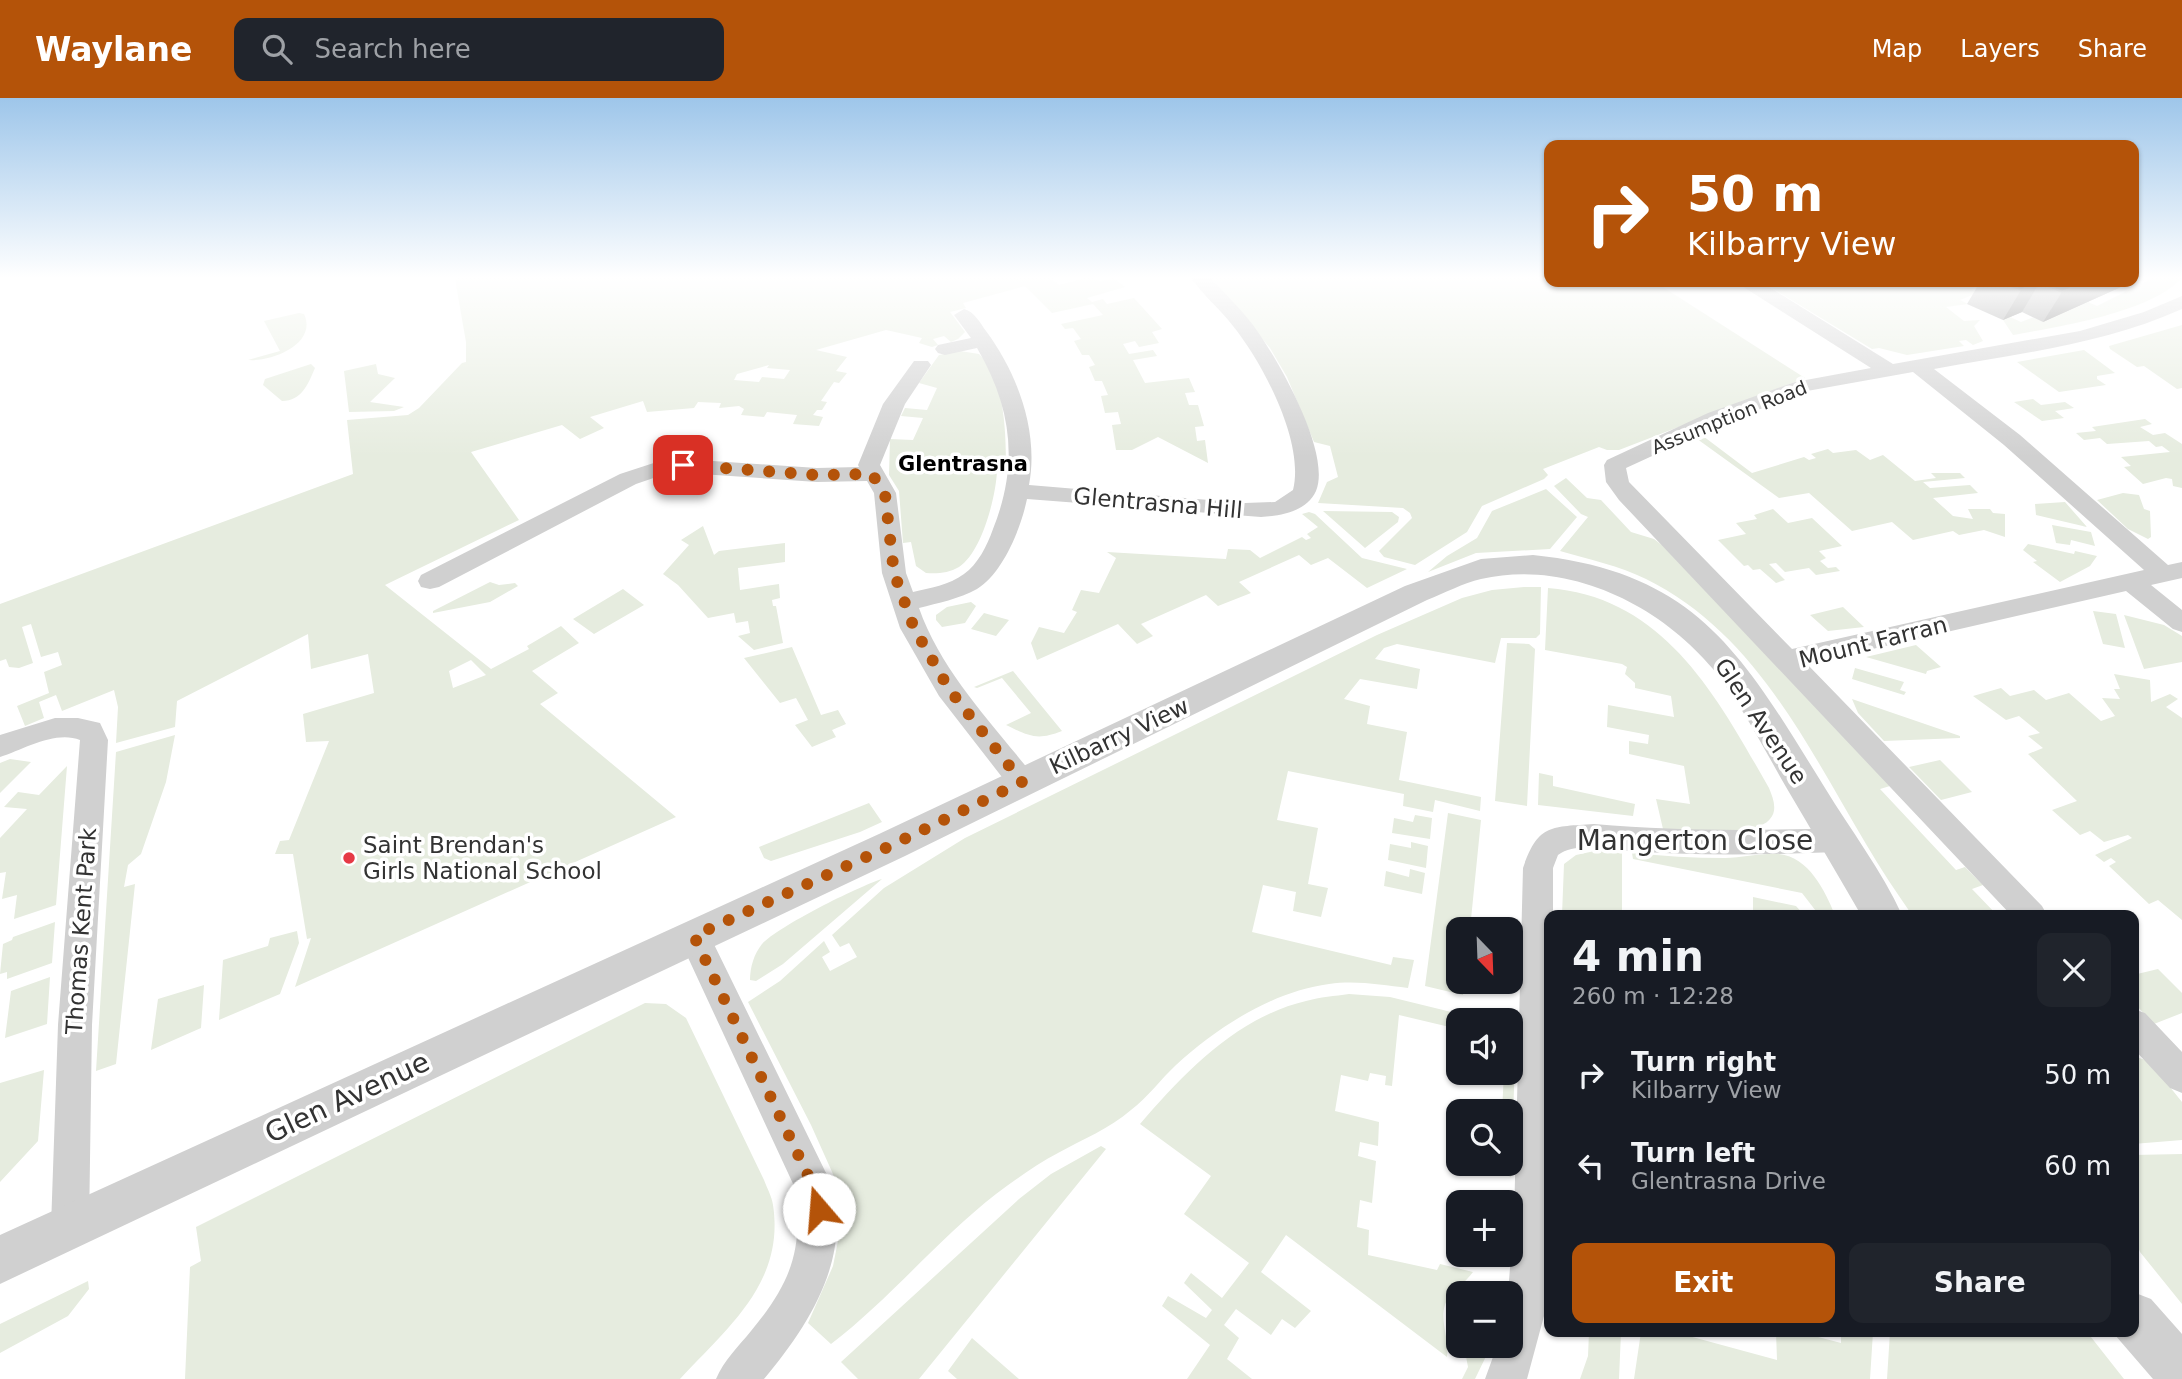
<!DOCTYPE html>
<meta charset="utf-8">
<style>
:root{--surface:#171b24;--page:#20242c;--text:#f1f3f6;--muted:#9ea1a6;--accent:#b45309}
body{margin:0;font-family:"DejaVu Sans",sans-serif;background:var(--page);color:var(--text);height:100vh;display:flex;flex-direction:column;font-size:26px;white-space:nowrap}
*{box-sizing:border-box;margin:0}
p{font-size:23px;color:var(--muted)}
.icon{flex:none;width:38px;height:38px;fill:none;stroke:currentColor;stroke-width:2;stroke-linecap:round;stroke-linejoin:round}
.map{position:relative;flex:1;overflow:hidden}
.side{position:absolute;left:1544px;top:812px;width:595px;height:427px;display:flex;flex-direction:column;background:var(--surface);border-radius:14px;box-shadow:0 2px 5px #0004}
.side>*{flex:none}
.guide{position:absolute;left:1544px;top:42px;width:595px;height:147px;border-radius:14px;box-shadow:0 2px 5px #0004;background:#b45309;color:#fff;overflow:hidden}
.needle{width:46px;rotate:157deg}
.buttons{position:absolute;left:1446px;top:819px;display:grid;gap:14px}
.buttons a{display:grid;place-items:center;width:77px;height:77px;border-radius:14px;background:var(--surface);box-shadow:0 2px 5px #0004;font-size:35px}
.pin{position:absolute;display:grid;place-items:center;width:60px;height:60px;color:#fff;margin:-30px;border-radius:14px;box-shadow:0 4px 10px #0006}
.me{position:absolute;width:77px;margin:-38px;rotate:342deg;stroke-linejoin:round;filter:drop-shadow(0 0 5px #0008)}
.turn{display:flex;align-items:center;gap:24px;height:147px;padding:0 28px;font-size:32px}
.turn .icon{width:91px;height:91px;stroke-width:2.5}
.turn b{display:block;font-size:49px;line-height:60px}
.round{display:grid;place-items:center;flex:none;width:74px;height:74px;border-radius:14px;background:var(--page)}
.summary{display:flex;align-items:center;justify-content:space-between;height:119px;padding:0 28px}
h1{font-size:42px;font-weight:800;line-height:52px}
.button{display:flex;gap:14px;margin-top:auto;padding:14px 28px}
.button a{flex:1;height:80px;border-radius:14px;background:var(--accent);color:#fff;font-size:28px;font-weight:800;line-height:80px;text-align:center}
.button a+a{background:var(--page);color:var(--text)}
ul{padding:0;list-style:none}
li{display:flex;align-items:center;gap:21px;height:91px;padding:0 28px}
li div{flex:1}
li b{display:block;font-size:26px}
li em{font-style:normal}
header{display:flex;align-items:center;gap:42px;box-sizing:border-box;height:98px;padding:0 35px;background:var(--accent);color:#fff}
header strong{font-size:33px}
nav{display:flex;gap:38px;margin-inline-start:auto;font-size:24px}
.search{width:490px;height:63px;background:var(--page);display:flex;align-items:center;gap:18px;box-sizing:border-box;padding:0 24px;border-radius:14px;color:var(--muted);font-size:26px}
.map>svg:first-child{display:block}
</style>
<header>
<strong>Waylane</strong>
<div class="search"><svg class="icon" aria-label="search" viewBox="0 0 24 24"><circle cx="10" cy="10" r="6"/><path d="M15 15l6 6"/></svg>Search here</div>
<nav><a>Map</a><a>Layers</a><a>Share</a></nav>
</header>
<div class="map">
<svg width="2182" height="1281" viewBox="0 0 2182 1281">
<rect width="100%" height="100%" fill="#fff"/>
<path fill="#e6ecdf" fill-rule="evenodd" d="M460,179H1058L1052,181L1059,187L1089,179L1101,183L1114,180L1125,189L1087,200L1092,204L1103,201L1107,206L1134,200L1162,231L1152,234L1159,245L1139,249L1135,243L1123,246L1129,256L1153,252L1157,258L1133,262L1145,285L1189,280L1195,294L1185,295L1189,307H1198L1204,328L1195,329L1197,343L1205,342L1208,365L1158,339L1132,352H1116L1112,327L1121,326L1118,314L1105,315L1101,298L1108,297L1102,283H1095L1089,269L1095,267L1089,257H1082L1074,243L1081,241L1073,230L1065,231L1061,226L1103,217L1093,206L1052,215L1025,188L963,205L966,210L950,214L965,234L958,241L951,244L944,238L933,241L938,247L932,249L919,245L922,240L886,232L816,252L847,259L836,273L847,275L839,285L834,284L821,303L827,304L822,312H817L813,317L823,319L819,328L793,326L797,317L767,314L764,319L741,317L744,311L739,308L719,310L721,305L698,304L694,310L647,314L643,303L590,319L604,330L580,341L562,327L471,354L519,422L385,487L491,571L529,551L527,548L561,528L579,545L532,573L558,595L540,606L676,719L295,889L311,840L307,841L293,756H275L280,743L289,742L329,643L306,644L303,616L374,595L368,556L311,571L308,536L177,603L175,629L116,645L118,609L114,592L62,613L56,597L39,604L44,620L25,628L17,608L49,595L44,574L62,567L58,554L41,559L31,526L22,529L33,565L19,570L9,569L6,561L0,563V506L353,376L347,322L408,317L419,310L462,265L466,264V244L455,181ZM769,267L767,270L790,272L784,281L762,279L759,284L734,282L737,276ZM471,562L486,577L453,590L449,573Z
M1210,179H1549V184H1655L1805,280L1619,352H1607L1599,349L1543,371L1548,377L1544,381L1482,408L1467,434L1415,467L1384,459L1379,453L1412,420L1410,415L1403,410L1318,405L1327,384L1338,379L1330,348L1314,344L1287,279L1270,250Z
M2155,179H2182C2154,214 2057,229 2013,237L2003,222L2010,219L2021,224L2034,219L2043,224L2088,204L2097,208Z
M1762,184H1973L1979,187L1971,191L1977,195L1960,202L1968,206L1946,209L1964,223L1980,222L1974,228L1983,243L1973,247L1966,242L1959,243L1964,248L1907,257L1879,250L1872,251Z
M299,215L304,216C318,246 271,264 248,262L280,253L264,223Z
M2182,227V290L2177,291L2144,268L2137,269L2110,251L2109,248Z
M2084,252L2115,275L2097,278V281L2106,287L2059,294L2017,264Z
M960,253L979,256C1006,280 1006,340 1006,373H997C996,398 982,454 959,469C949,475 937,476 926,475L916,468L911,444L903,445L899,393L889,377L890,341L913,342L923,320L901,318L905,310L927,312L937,290L919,285L939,257Z
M311,266L315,270C308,286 302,303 282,303L263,287L265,281Z
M376,266L378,276L395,280L370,304L404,309L394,313L349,314L344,273Z
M2033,301L2041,307L2065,304L2074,310L2055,313L2064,320L2042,323L2014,304Z
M2145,321L2152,326L2140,329L2153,337L2165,335L2182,346V390L2173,388L2172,381L2166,380L2143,386L2124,369L2131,368L2121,359L2170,354L2162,348L2156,349L2149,343L2107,346L2100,340L2084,342L2076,335L2096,333L2092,329Z
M1699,335L1752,375L1804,359L1809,362L1816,360L1811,356L1828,351L1833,355L1856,352L1870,362L1883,357L1915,383L1936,380L1931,375H1960L1965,380L1923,384L1930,390L1970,387L1978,395L1933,400L1953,418L1973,421L1968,411H1990L1993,415L2005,416V439L1984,432L1959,437L1953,433L1913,442L1892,424L1852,433L1809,395L1779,400L1693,338Z
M1566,380L1587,400L1601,402L1631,434L1654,441L1663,448L1890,688L1880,691L1956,772L1965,769L1983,787L1972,791L1997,817H1912C1896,794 1880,770 1866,746C1807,647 1754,534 1646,481C1620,468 1588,461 1560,453L1588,419L1581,416L1554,388Z
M1546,391L1577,419L1550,451L1476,455L1428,474L1447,458L1477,440L1492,413Z
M2123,395L2139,397L2144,411L2150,413L2151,439L2148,441L2128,431L2097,402Z
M2065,404L2087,429L2036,417L2035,406Z
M1773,411L1788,425L1812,420L1842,448L1819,453L1826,460L1820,463L1828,470L1836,469L1840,473L1816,477L1809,470L1785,474L1776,465L1769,466L1785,482L1776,485L1760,471L1753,472L1748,467L1744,468L1718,442L1746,436L1736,425L1757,421L1754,417Z
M1323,413L1392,414L1399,419L1398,424L1365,450Z
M1309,414L1315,416L1362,460L1407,471L1367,490L1328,460L1311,467L1299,457L1239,484L1251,495L1218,508L1206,497L1141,526L1153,538L1137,546L1118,526L1037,562L1031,545L1039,529L1064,535L1077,514L1072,512L1081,492L1099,495L1116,460L1107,454L1226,461L1228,451L1250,452L1260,460L1302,439L1306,442L1311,440L1307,436L1318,429L1302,416Z
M2052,427L2091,434L2095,448L2071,442L2070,447L2056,445Z
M703,428L714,457L719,453L785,445V464L738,470L740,492L779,486L780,500L772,502L773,508H776L783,545L754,552L738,538L750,535L748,523L736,525L734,515L708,520L678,487L663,476L689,447L681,442Z
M2028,446L2074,456L2075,453L2097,458L2090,468L2060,484L2033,464L2037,463L2023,452Z
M490,484L499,487L515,485L518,488L490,504L433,515V513Z
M1524,489H1541L1540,536L1536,540H1501L1495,565L1397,546L1384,550L1375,561L1420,571L1417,591L1360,581L1344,601L1370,608L1367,626L1407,634L1399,682L1481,699L1480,713L1435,702L1433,714L1403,708L1404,696L1288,673L1277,722L1318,730L1308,786L1328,790L1321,819L1293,813L1296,794L1263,787L1252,834L1391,867L1393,859L1414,862L1408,890C1382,887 1356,882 1329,886C1271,894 1218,929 1176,967C1161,981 1148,999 1131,1012C1109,1031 1083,1041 1058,1055C1037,1066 1015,1082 996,1096C937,1142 890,1201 831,1246L808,1225L833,1168L844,1113L837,1085L811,1027L748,904L780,883L824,843L830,854L822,859L830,873L857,859L849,845L840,849L832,837L884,790L965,740L1377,537L1462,500L1492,492Z
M1548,490C1665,499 1717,599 1769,690C1773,700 1778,712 1770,721C1755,740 1686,732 1663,731L1656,701L1690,706L1684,668L1629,656V643L1648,646L1649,637L1607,629L1608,607L1674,619L1671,598L1635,590V585L1625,576L1627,569L1622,566L1545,552Z
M623,491L644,507L594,536L573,521Z
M971,504L976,508L965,525L942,529L936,522V517L947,509Z
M1843,509L1864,529L1828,533L1810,517Z
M2093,513L2116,516L2125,550L2103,546Z
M984,515L1009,522L996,538L971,531Z
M2124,517L2164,527L2182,538V564L2144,571Z
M1507,545L1529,546L1535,551L1527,708L1495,703Z
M1916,547L1941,569L1927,573L1926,576L1866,559Z
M792,549L821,617L838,612L846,626L832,632L836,639L812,649L795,627L808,622L796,600L780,605L744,560Z
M1855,570L1904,584L1900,592L1906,594L1904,597L1852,581Z
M1013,573L1062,633C1037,643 1029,638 1006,627L1031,615L1002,580L977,590L974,589Z
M2114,576L2150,582L2151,604L2170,596L2178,601L2166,609L2182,620V822L2158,802L2149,806L2109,768L2116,764L2111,760L2104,764L2095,757L2132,740L2128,737L2104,744L2090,733L2080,737L2052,712L2077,703L2028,656L2043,650L2028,638L2040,635L2019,618L2006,622L1973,598L2001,590L2010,598L2034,592L2046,602L2069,595L2101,623L2115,618L2102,600L2120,601L2114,591H2120Z
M1852,601L1960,638V640L1884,643L1858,615Z
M175,637L166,684L141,756L128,767L124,789L135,786L116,966L96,973L116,654Z
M10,661L31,664L0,695V665Z
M1940,662L1972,694L1941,702L1909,669Z
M67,668L56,807L14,821L17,797L2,801L6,774L0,775V740L27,711L4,709L18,694L39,697Z
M1539,675L1553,678V688L1635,706L1633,718L1538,707Z
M869,705L882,724L860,734L771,763L764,760L759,749Z
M1448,715L1481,722L1470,831H1458V884H1464L1463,897L1425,888Z
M1415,717L1432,720L1430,741L1392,735L1394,720L1413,724Z
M1411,744L1428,748L1426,770L1388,762L1390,746L1411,750Z
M1604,751L1622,754V817H1562L1564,766L1576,757Z
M1632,755C1663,758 1693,760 1725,760C1742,760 1761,755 1779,756C1809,759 1825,793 1835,817H1819L1802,795L1633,761Z
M1410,771L1425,775L1422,796L1384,788L1386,773L1409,779Z
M882,781L783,866L756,883L750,882C750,869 754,856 762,846C779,828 857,789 882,781Z
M1753,799L1796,808L1804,817H1753Z
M55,824L52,865L7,881V874L0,876L3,846L12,842L13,839Z
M297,833L299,845L280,896L219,922L223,862L268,848L270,840Z
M2158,871L2182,895V915L2154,926L2133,904V877Z
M50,879L47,926L5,940L11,893Z
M204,887L201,930L151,952L158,901Z
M1349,896L1390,899L1484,922H1458V931L1399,917L1392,988L1385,987L1386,978L1370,975L1368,983L1341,977L1335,1013L1379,1024L1378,1048L1360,1044L1358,1058L1376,1063L1372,1105L1360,1102L1357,1129L1369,1132L1368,1157L1437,1172L1440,1166L1473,1174C1466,1184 1456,1190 1449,1199C1436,1217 1450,1239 1447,1259L1286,1137L1261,1174L1311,1213L1295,1230L1282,1221L1271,1237L1236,1211L1224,1227L1239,1240L1227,1261L1252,1281H1187L1210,1247L1162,1208L1168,1198L1206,1220L1212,1212L1184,1185L1191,1175L1222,1200L1249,1165L1184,1116L1211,1078L1140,1026C1184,975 1237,919 1306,903C1320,899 1335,898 1349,896Z
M645,905L666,906L686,920L764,1082C767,1090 772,1099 773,1107C785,1185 727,1230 680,1281H185L190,1169L201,1163L196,1129Z
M1516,931L1511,1079L1499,1074V1066H1510V1013H1502L1504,975H1510V940Z
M2133,958L2149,963L2182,1004V1042L2133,1046Z
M44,972L38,1043L0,1084V985Z
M1101,1048L1106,1051L919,1281H858L841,1264L1019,1101L1051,1076Z
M2182,1056V1206L2140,1154L2133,1136V1057Z
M88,1183L89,1191L68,1218L0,1255V1226Z
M1589,1234H1621L1619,1281H1580L1588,1258Z
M1641,1234H1674L1777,1262L1776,1234H1799L1841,1245V1234H1873L1870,1281H1634Z
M1890,1234H2087L2124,1281H1887Z
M972,1240L1019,1281H957L948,1273Z
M1464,1248H1491L1475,1281H1462L1468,1269Z"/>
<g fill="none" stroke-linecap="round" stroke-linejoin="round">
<path fill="#d0d0d0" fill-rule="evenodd" d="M1190,179H1210C1224,195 1240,210 1253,227C1276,258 1332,354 1316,393C1307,413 1281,418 1261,419L1027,401C1021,430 1003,475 977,491C959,501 938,505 919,510C941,573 991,624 1032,676L1036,684L1032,692L1022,695L1012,692L939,598L900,530L882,475L874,395L867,383L817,384L671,374L636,386L439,489L430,491L421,489L418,483L421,477L620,376L669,360L817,370L859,369L858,367L883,306L914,263H928L931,267L905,306L880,367L896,395L906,475L913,494C930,490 949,487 964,476C978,466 987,448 993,431C1019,366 1012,310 977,250L945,257L938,255L935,251L938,247L971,240L954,217L964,211C975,214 980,225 986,233C1018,276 1039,334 1029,387L1245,405L1275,404L1293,392C1305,345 1263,265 1233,228C1220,211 1203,197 1190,179Z
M1740,184H1761L1893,266L2080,233L2144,214L2182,198V211C2104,246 2017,256 1934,271L2020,337L2168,467L2182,464V480L2151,487L2182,512V534L2173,531L2126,493L1807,566L2042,808L2047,817H2011L1619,402L1606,384L1604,367L1607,362L1708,315L1795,284L1871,270L1742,188ZM1913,274L2004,347L2144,472L1792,551L1629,384L1626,370L1724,325L1807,293Z
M55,620H78L100,625L108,642L92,927L89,1129L83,1142L70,1148L57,1142L51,1129L58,927L80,642C56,632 24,651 0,659V637Z
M1594,726C1677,733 1755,733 1838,730L1849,733L1853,742L1849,751L1838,754C1763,757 1690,758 1616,752C1598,750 1573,746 1558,757L1553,770V817H1549V1182L1544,1218L1527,1281H1485L1497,1248H1510V1195H1508L1514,1120L1523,770C1538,726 1551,729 1594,726Z
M694,824L705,828L826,1075C858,1150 812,1224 764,1281H716C724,1262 738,1249 751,1233C790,1186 804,1152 795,1090L678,838L683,828Z
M2133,911L2145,915L2182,954V995L2170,990L2133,950Z"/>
<path fill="#d0d0d0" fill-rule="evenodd" d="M1533,457C1700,474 1744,560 1825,690C1850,731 1882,773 1902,817H1861C1836,774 1811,731 1786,689C1763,649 1742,607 1713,571C1659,506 1567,461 1481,481C1463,485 1445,495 1427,502L905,758L0,1186V1137L879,736L1405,488L1481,461Z
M2133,1194L2151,1201L2182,1236V1281H2153L2115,1237L2114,1234H2133Z"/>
</g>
<path fill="#8c8c8c" d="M1980,184H2132L2043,224L2022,214L2003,222L1967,206Z"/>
<path fill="#5f5f5f" d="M2040,184L2022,214L2003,222L2021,192Z
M2086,184H2132L2043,224L2062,194Z"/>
<path fill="#1a1a1a" stroke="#5f5f5f" stroke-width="2" d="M2002,184H2040L2021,192Z
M2040,184H2086L2062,194Z"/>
<linearGradient id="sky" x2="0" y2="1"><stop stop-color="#9ec6ea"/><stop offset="0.5" stop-color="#fff"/><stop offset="1" stop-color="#fff" stop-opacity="0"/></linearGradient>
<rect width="2182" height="359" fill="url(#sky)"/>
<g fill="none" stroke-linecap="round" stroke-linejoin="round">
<path stroke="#b45309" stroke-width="12" stroke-dasharray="0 21.6" d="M683,367L817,377L872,376L885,396L894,475L914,530L949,591L1022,684L892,747L694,838L813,1088L819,1111"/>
</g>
<circle fill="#e63946" stroke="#fff" stroke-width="2.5" cx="349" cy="760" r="7"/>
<g text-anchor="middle" stroke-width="7" stroke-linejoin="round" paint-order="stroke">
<g font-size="19" fill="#333" stroke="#fff">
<text transform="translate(1729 319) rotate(-22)" y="7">Assumption Road</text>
</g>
<g font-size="21" font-weight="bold" fill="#000" stroke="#fff">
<text x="963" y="373">Glentrasna</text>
</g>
<g font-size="23" fill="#333" stroke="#fff">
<text transform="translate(1158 405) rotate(5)" y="8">Glentrasna Hill</text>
<text transform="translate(1873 544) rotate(-14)" y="8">Mount Farran</text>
<text transform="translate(1761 623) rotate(56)" y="8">Glen Avenue</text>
<text transform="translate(1119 638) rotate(-25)" y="8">Kilbarry View</text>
<text transform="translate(81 833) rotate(-86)" y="8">Thomas Kent Park</text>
</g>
<g font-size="23" fill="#333" stroke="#fff" text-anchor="start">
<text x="363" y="755">Saint Brendan's<tspan x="363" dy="26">Girls National School</tspan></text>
</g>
<g font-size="28" fill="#333" stroke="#fff">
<text x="1695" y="752">Mangerton Close</text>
<text transform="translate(347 999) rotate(-25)" y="10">Glen Avenue</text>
</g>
</g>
</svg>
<div class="buttons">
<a><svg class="needle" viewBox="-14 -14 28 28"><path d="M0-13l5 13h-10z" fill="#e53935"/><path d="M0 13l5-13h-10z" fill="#9ea1a6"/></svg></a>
<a><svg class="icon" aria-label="sound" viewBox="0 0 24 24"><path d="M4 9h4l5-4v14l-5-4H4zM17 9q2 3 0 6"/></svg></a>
<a><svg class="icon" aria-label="search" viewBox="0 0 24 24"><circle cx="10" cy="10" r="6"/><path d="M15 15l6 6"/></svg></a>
<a>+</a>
<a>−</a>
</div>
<div class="pin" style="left:683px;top:367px;background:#d93025"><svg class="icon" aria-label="arrive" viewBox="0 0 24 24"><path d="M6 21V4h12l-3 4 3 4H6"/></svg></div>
<svg class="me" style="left:819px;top:1111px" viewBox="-20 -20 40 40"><circle r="19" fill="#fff"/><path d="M0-13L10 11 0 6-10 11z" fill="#b45309"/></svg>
<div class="guide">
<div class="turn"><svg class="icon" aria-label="right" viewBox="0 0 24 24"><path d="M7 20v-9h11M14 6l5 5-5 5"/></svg><div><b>50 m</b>Kilbarry View</div></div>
</div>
<section class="side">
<div class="summary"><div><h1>4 min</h1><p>260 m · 12:28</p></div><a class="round"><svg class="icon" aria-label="close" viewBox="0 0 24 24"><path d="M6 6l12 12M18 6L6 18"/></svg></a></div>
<ul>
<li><svg class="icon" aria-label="right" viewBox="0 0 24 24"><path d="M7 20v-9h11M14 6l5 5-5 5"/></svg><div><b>Turn right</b><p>Kilbarry View</p></div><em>50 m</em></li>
<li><svg class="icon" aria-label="left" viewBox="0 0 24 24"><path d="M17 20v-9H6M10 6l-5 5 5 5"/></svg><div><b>Turn left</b><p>Glentrasna Drive</p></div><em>60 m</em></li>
</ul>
<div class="button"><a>Exit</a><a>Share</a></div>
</section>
</div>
